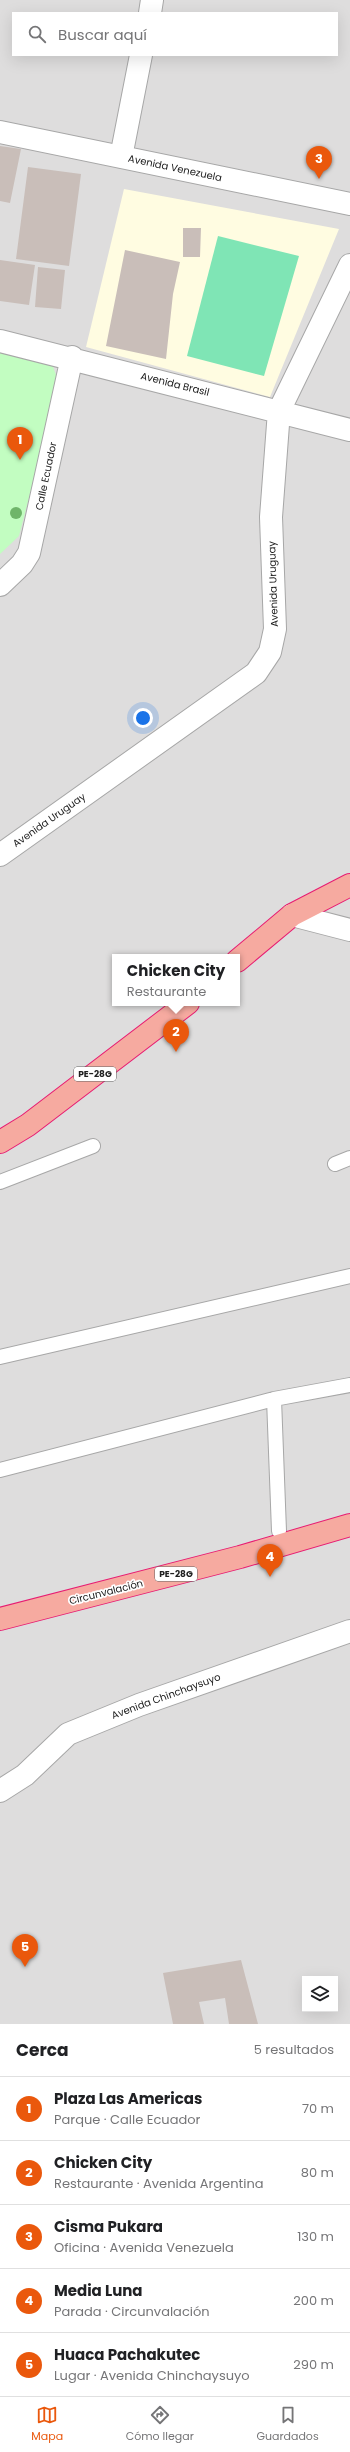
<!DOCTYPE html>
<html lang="es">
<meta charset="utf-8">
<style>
body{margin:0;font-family:Poppins,sans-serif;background:#f6f6f6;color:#202124}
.controls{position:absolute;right:12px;bottom:12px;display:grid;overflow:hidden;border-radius:0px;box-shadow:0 4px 16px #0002}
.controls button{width:36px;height:36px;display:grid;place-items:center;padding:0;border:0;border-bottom:1px solid #e0e0e0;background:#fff;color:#202124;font:20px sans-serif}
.you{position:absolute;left:143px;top:718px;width:14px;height:14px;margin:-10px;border:3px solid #fff;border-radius:50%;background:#1a73e8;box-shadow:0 0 0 6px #1a73e833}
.badge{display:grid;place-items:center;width:26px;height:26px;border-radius:50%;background:#ea580c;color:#fff;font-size:13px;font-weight:700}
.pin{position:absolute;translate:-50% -33px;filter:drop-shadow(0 1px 2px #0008)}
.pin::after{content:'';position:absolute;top:21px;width:14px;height:12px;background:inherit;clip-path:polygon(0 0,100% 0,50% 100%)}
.popup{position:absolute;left:112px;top:954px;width:128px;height:52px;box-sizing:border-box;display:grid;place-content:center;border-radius:0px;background:#fff;filter:drop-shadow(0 1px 3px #0005);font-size:13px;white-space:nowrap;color:#757577}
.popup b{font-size:15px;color:#202124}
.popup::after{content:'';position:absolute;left:50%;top:100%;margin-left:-8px;border:8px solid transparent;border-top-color:#fff}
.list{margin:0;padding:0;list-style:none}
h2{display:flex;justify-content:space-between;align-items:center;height:52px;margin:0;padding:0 16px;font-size:17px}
h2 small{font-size:13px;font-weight:400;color:#757577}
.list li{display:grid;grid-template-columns:26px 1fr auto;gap:12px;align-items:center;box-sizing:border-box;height:64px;padding:0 16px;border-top:1px solid #e0e0e0}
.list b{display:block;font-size:15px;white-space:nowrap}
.list p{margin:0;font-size:13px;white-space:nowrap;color:#757577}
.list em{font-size:13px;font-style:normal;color:#757577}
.icon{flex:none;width:22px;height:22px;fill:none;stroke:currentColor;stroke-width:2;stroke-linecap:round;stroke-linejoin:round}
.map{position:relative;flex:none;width:350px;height:2024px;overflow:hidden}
.search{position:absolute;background:#fff;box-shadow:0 4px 16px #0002;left:12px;right:12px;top:12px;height:44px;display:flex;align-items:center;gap:10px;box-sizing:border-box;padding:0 14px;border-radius:0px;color:#757577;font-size:15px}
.sheet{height:372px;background:#fff}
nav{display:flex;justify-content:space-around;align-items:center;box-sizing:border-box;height:56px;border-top:1px solid #e0e0e0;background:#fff;font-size:11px;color:#757577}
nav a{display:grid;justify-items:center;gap:2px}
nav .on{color:#ea580c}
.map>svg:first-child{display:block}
</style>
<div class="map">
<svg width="350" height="2024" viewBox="0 0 350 2024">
<rect width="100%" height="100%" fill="#f1ede6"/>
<!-- residential -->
<path fill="#dedddd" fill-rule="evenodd" d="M0 0H350V2024H0ZM13 13H337V55H13ZM115 957H237V1003H115ZM305 1979H335V2009H305Z"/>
<!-- education -->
<path fill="#fffce1" d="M124 189 339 229 270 397 86 347Z"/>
<!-- park -->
<path fill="#c2fdc1" d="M0 344 49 356 59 383 19 536 0 554Z"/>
<!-- pitch -->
<path fill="#7fe5b5" d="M218 236 299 256 264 376 187 356Z"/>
<!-- building -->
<path fill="#c9beb9" d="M0 146 21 149 10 203 0 201Z
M28 167 81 174 69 266 16 259Z
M183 228H201L200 257H183Z
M125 250 180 262 173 294 166 359 106 346Z
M0 260 35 265 29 305 0 301Z
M38 267 65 270 61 309 35 307Z
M241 1960 258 2024H229L225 1998 199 2002 204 2024H173L163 1973Z"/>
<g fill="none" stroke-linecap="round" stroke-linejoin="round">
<!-- service casing -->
<g stroke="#a7a7a7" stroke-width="16">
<path id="service" d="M335 1164 350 1158
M0 1182 93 1146
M0 1357 350 1276
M274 1399 279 1531
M0 1470 274 1399 350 1385"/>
</g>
<!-- minor casing -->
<g stroke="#a7a7a7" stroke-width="24">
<path id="minor" d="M150 13 152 0
M0 132 350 204
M121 157 141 55
M0 341 350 430
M0 585 22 564 29 553 72 357
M0 855 256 673 270 652 275 629 271 517 279 411 350 265
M292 915 350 930
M0 1791 25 1775 68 1734 139 1705 350 1631"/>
</g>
<!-- trunk casing -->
<g stroke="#e71c72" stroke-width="24">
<path id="trunk" d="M237 961 292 915 350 885
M0 1142 28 1125 188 1003
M0 1619 240 1557 350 1525"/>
</g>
<!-- service -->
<use href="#service" stroke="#fff" stroke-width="14"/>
<!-- minor -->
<use href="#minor" stroke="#fff" stroke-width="22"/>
<!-- trunk -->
<use href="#trunk" stroke="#f6aaa0" stroke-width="22"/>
</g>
<!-- trees -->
<circle fill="#6fb56a" cx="16" cy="513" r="6"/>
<g text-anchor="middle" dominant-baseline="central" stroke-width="3.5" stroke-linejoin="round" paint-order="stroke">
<!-- shield labels -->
<g fill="#fff" stroke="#636363" stroke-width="1">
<rect x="74" y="1067" width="42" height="14" rx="3"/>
<rect x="155" y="1567" width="42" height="14" rx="3"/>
</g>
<g font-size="9" font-weight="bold" fill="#202020">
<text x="95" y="1074">PE-28G</text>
<text x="176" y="1574">PE-28G</text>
</g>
<!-- street labels -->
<g font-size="10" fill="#202020" stroke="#fff">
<text transform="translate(175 168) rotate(12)">Avenida Venezuela</text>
<text transform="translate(175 384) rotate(14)">Avenida Brasil</text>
<text transform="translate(46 476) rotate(-78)">Calle Ecuador</text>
<text transform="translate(273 584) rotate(-92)">Avenida Uruguay</text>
<text transform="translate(49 820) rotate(-35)">Avenida Uruguay</text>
<text transform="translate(106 1592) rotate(-14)">Circunvalación</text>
<text transform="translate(166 1696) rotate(-20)">Avenida Chinchaysuyo</text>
</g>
</g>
</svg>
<div class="controls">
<button><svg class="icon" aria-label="layers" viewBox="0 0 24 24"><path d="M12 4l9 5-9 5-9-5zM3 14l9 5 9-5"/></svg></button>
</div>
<div class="you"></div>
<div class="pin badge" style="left:20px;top:460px">1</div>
<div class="pin badge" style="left:176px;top:1052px">2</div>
<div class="popup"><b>Chicken City</b>Restaurante</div>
<div class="pin badge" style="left:319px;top:179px">3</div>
<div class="pin badge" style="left:270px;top:1577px">4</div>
<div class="pin badge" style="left:25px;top:1967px">5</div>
<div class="search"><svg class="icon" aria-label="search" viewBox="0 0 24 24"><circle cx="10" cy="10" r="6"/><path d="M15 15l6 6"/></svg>Buscar aquí</div>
</div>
<section class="sheet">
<h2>Cerca<small>5 resultados</small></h2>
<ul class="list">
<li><span class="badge">1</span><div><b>Plaza Las Americas</b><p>Parque · Calle Ecuador</p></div><em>70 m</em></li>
<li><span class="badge">2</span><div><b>Chicken City</b><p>Restaurante · Avenida Argentina</p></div><em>80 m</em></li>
<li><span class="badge">3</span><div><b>Cisma Pukara</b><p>Oficina · Avenida Venezuela</p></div><em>130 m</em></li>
<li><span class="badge">4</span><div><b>Media Luna</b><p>Parada · Circunvalación</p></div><em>200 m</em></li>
<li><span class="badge">5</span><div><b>Huaca Pachakutec</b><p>Lugar · Avenida Chinchaysuyo</p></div><em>290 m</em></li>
</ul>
</section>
<nav>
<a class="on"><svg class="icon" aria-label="map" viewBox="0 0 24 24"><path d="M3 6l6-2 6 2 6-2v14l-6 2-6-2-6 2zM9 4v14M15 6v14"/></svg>Mapa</a>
<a><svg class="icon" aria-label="directions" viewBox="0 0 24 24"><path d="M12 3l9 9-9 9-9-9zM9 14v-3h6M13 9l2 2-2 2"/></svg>Cómo llegar</a>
<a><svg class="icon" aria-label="saved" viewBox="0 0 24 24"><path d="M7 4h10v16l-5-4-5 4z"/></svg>Guardados</a>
</nav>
